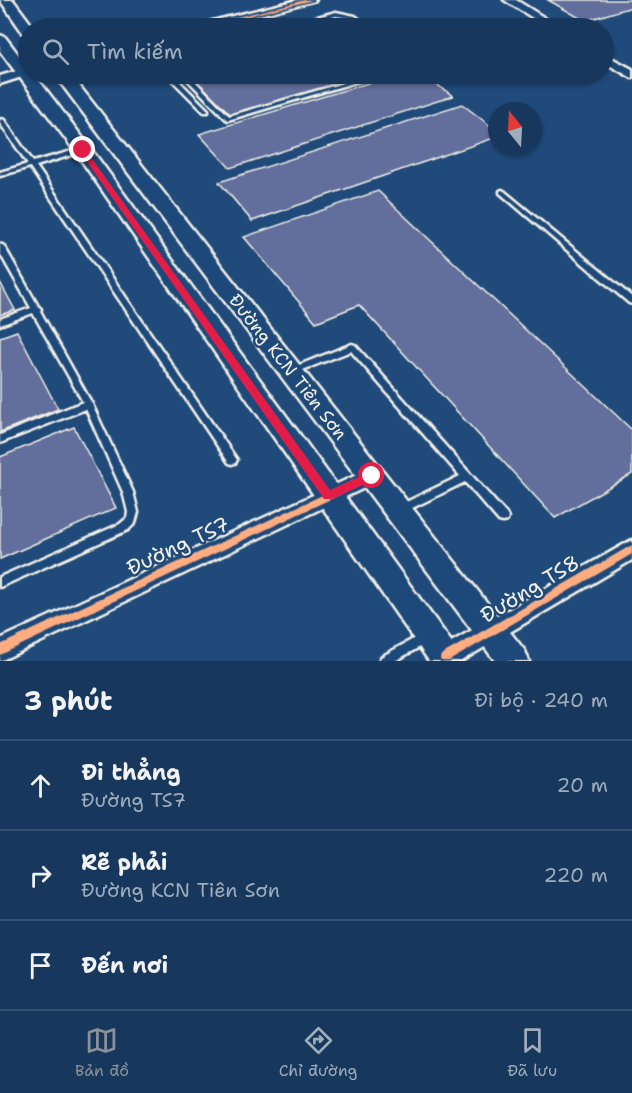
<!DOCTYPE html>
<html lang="vi">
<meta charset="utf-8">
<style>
body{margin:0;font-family:"Shantell Sans",sans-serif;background:#244365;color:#f1f3f6}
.compass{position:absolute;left:488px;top:102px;width:54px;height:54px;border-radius:50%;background:#17385c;box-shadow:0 2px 4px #0004;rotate:342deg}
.stop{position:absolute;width:18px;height:18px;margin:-14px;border:4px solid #e11d48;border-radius:50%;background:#fff}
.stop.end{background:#e11d48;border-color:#fff;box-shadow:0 2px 6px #0008}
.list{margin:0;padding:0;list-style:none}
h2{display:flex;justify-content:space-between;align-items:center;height:78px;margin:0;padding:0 24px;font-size:26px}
h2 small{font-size:20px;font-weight:400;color:#9eacbb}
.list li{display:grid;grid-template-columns:39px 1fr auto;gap:18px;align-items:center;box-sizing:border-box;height:90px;padding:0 24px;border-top:2px solid #365272}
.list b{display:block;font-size:22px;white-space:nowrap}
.list p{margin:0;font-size:20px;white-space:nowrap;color:#9eacbb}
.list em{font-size:20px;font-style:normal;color:#9eacbb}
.icon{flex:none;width:33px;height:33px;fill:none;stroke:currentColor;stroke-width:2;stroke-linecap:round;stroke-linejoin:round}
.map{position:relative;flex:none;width:632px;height:661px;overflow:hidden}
.search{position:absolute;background:#17385c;box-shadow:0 2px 4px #0004;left:18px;right:18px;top:18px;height:66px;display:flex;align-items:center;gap:15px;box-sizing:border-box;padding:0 21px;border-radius:33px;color:#9eacbb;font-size:22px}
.sheet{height:348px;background:#17385c}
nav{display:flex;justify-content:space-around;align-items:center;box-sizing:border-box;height:84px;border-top:2px solid #365272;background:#17385c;font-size:16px;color:#9eacbb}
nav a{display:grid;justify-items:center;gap:3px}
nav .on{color:#8c9099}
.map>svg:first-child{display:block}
</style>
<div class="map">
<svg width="632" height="661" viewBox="0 0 632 661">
<rect width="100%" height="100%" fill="#1f4a7a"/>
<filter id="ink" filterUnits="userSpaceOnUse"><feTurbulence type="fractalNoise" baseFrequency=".0167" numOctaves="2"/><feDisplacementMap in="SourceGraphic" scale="12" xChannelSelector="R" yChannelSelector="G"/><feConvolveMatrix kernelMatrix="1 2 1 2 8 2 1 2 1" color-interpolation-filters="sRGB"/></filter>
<g filter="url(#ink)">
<!-- building -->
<path fill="#626e9b" stroke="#f4f1e8" stroke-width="1.5" d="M548 0H632V7L585 21Z
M329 16 335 20 350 16 366 28H298L293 25Z
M489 21 500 28H463Z
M190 74H370L231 115Z
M398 74H422L453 96 230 168 199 134Z
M462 104 497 131V137L252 221 219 182Z
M378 191 632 430V474L555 518 359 305 316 322 244 237Z
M0 282 15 310 0 315Z
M17 331 58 409 0 432V337Z
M74 427 116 508 0 559V457Z"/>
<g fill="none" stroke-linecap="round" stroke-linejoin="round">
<!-- lane casing -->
<g stroke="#f4f1e8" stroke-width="5">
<path id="lane" d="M336 12 355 16 371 28H365L351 18 336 16 285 28H277Z
M234 18H238L248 28H243L234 20Z
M166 74H172L208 110V112H204Z
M182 74H188L229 116 375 74H383L228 120 226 119Z
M2 119 4 120 33 162 83 148 86 150 85 151 36 166 235 457 237 460 235 463 232 464 229 463 30 167 0 176V172L28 164 0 123V120Z
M502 190 504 191 632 297V304L629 303 500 193V191Z
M0 244 4 246 38 306 41 309 40 311 92 404 133 492 138 512 135 523 128 530 0 587V577L120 524 127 518 128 512 123 492 86 409 0 443V435L83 402 33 313 0 325V319L31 308 0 253Z
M352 344 355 345 507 515 508 518 507 521 503 522 499 521 465 482 404 512 401 513 398 512 396 509 398 506 460 476 351 351 295 373H289L288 371 289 369Z
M426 632 430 633 432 637 430 641 395 661H379L381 657Z"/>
</g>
<!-- street casing -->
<g stroke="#f4f1e8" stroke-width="5">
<path id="street" d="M298 0H316L207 28H191L192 26Z
M504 0H516L561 28H549Z
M604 54 632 69V78L604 62Z
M24 69 28 71V75L0 84V76Z
M372 468 379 471 382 476 379 481 0 661V639Z
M632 540V560L461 661H435L434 658 437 650Z"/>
</g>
<!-- secondary casing -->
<g stroke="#f4f1e8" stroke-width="5">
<path id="secondary" d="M0 0H13L34 28H28V34L23 33Z
M0 35 5 37 28 67V74H34L89 146 458 651 462 661H429L77 154 0 51Z
M54 74H70L525 651 529 661H495Z"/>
</g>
<!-- lane -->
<use href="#lane" fill="#1f4a7a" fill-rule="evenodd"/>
<!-- street -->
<use href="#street" fill="#1f4a7a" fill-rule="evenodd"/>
<!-- secondary -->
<use href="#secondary" fill="#1f4a7a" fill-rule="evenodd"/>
<!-- cycleway casing -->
<g stroke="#1f4a7a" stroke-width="3">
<path id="cycleway" d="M305 0H313L200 28H194Z
M372 472 375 474 376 476 375 478 0 655V645Z
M632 545V554L449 661H441L440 658 441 655Z"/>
</g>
<!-- cycleway -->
<use href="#cycleway" fill="#ffac80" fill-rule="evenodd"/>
</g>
</g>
<!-- route -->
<path fill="#e11d48" d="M80 149H85L330 490 372 471 376 473V479L332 499H324L80 152Z"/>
<g text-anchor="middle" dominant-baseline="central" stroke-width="5" stroke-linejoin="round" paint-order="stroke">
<!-- street labels -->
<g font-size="18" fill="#f4f1e8" stroke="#1f4a7a">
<text transform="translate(288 367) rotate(52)">Đường KCN Tiên Sơn</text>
</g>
<!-- near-street labels -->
<g font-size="21" fill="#f4f1e8" stroke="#1f4a7a">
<text transform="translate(178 546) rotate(-25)">Đường TS7</text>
<text transform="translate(530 589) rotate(-31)">Đường TS8</text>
</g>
</g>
</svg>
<svg class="compass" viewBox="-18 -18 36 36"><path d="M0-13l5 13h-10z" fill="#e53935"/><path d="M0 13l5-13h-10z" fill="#9eacbb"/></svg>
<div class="stop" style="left:372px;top:476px"></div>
<div class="stop end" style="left:83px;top:150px"></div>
<div class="search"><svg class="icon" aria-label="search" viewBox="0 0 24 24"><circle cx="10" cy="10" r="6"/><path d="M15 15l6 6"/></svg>Tìm kiếm</div>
</div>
<section class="sheet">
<h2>3 phút<small>Đi bộ · 240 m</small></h2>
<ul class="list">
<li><svg class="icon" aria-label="ahead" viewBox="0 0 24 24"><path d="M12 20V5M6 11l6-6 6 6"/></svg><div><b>Đi thẳng</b><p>Đường TS7</p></div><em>20 m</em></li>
<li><svg class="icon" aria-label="right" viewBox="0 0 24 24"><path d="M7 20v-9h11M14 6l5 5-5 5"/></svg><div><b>Rẽ phải</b><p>Đường KCN Tiên Sơn</p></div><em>220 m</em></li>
<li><svg class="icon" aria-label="arrive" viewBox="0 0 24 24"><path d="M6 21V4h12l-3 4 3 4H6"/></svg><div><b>Đến nơi</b></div></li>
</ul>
</section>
<nav>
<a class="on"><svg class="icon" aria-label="map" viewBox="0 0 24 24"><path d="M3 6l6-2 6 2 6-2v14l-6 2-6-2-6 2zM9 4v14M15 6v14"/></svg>Bản đồ</a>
<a><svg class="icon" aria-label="directions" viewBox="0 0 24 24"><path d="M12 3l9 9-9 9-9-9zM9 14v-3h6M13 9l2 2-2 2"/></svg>Chỉ đường</a>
<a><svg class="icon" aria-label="saved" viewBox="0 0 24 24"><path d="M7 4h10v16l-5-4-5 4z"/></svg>Đã lưu</a>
</nav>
